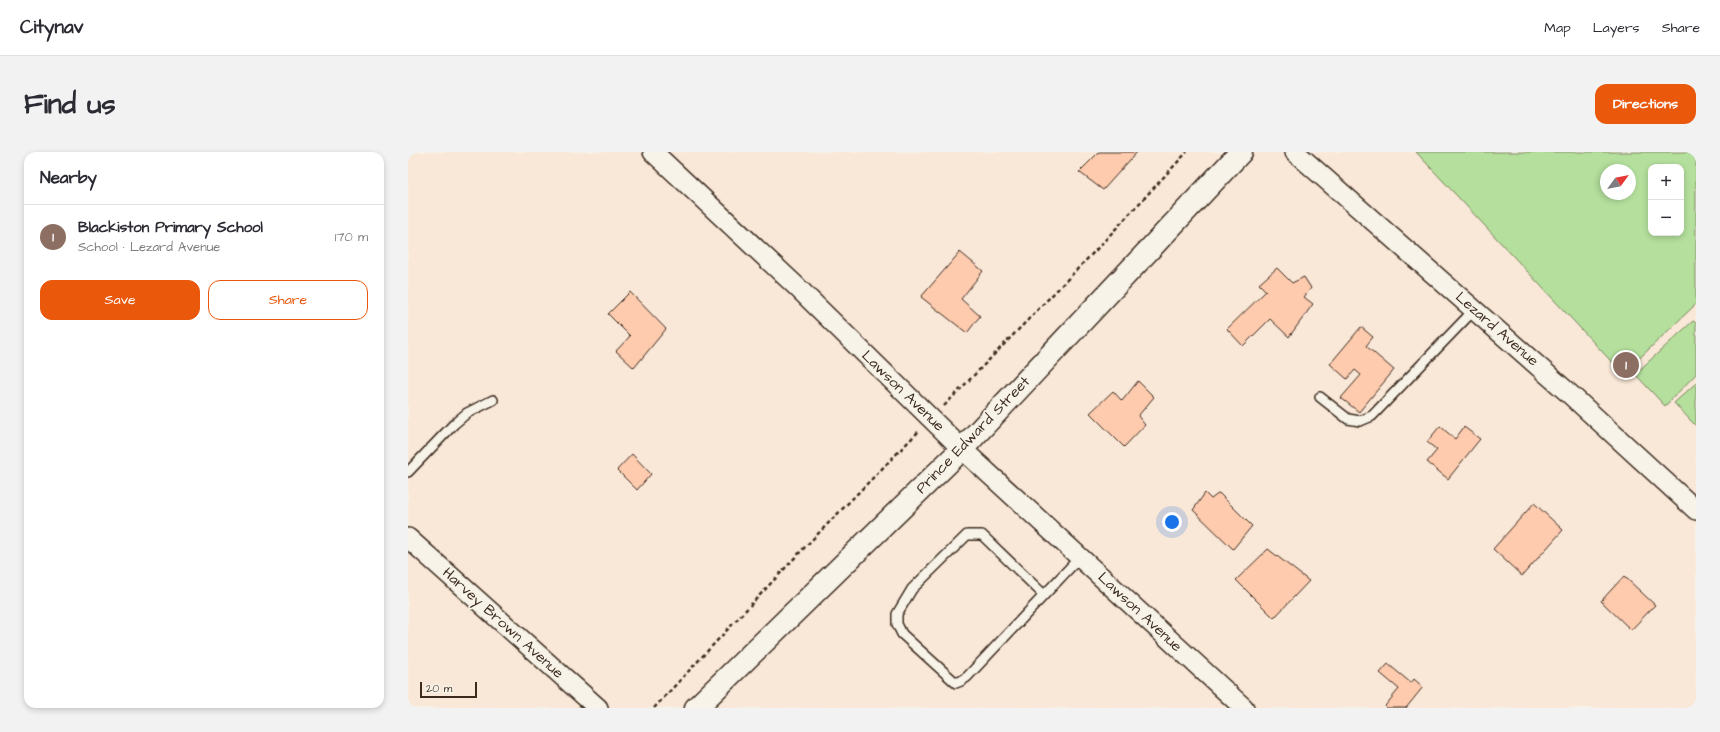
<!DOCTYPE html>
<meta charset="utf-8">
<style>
body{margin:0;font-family:"Architects Daughter",sans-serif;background:#f2f2f3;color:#2b2b33}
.controls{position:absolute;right:12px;top:12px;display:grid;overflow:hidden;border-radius:8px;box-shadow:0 2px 6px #0003}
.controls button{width:36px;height:36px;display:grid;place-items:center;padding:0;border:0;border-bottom:1px solid #e1e1e2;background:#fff;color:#2b2b33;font:20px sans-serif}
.compass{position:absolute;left:1192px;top:12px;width:36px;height:36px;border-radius:50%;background:#fff;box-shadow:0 2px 6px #0003;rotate:57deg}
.scale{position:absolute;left:12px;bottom:10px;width:57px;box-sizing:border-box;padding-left:4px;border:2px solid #3b2a1e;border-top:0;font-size:11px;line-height:14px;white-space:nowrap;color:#3b2a1e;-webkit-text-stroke:3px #f7f3e8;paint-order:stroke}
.you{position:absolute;left:764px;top:370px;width:14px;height:14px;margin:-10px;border:3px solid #fff;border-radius:50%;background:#1a73e8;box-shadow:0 0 0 6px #1a73e833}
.badge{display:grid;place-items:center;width:26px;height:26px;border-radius:50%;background:#ea580c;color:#fff;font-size:13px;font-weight:700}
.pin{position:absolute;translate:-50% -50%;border:2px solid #fff;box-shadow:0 1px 4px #0006}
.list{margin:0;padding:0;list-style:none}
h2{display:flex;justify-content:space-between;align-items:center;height:52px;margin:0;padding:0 16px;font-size:17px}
h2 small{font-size:13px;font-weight:400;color:#7c7c81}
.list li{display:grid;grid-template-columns:26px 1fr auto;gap:12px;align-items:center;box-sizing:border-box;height:64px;padding:0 16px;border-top:1px solid #e1e1e2}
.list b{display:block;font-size:15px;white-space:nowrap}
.list p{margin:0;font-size:13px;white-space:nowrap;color:#7c7c81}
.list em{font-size:13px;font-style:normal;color:#7c7c81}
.actions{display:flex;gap:8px;padding:12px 16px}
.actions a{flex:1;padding:9px 0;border:1px solid #ea580c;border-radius:12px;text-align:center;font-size:14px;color:#ea580c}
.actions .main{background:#ea580c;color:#fff}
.map{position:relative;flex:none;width:1288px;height:556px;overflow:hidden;border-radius:12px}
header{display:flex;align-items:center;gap:24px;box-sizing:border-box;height:56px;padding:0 20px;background:#fff;border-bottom:1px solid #e1e1e2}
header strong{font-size:19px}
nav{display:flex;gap:22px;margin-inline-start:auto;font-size:14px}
.intro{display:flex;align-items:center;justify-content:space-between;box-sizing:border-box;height:96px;padding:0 24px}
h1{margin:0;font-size:28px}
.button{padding:10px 18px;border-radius:12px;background:#ea580c;color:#fff;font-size:14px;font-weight:700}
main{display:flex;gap:24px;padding:0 24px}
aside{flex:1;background:#fff;border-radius:12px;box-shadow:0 2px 6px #0003}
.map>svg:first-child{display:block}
</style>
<header>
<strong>Citynav</strong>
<nav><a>Map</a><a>Layers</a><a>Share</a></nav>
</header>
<div class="intro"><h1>Find us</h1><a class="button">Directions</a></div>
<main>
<aside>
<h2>Nearby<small></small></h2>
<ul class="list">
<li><span class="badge" style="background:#8d6e63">1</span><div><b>Blackiston Primary School</b><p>School · Lezard Avenue</p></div><em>170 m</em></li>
</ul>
<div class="actions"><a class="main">Save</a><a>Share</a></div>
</aside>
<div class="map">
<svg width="1288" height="556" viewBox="0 0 1288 556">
<rect width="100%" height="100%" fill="#f7f3e8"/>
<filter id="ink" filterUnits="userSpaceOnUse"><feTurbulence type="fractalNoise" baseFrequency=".025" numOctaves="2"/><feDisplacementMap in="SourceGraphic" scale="8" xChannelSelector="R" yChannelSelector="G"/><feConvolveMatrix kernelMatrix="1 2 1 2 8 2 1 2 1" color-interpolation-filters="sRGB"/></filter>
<g filter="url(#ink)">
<!-- built -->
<path fill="#f9e7d7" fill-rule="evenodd" d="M0 0H1288V556H0ZM1243 15H1273V81H1243ZM1198 18H1222V42H1198Z"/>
<!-- green -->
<path fill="#b4df9c" stroke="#78845d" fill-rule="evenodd" d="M1008 0H1288V152L1215 222ZM1243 15H1273V81H1243ZM1198 18H1222V42H1198Z
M1285 169 1288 171V222L1257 254 1227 222Z
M1288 231V274L1266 251Z"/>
<!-- building -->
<path fill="#fecbae" stroke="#3b2a1e" d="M691 0H729L695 38 671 20Z
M552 100 575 119 553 147 572 164 559 181 513 145Z
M869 116 884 131 896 125 903 136 896 145 905 152 881 185 862 167 835 194 819 177 858 139 851 132Z
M222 140 258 177 226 216 208 199 222 184 200 162Z
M953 175 965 185 958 194 986 218 951 260 933 246 953 223 947 218 939 227 922 212Z
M730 229 746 245 730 264 737 273 716 295 682 261 705 239 714 249Z
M1032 274 1047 287 1056 275 1072 287 1040 327 1019 310 1029 298 1019 290Z
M224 302 243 322 229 338 209 318Z
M797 341 803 347 811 341 844 374 825 397 785 358Z
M1126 351 1155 378 1114 424 1085 397Z
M860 397 901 429 866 466 828 428Z
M1216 424 1247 453 1223 478 1193 449Z
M980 512 1003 531 1006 527 1015 535 998 556H979L977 554 991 537 972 521Z"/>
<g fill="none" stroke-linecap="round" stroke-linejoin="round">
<!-- service casing -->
<g stroke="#3b2a1e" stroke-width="12">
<path id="service" d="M912 245 940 267 952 269 964 264 1066 158
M0 320 46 272 59 261 85 248
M636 443 574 383H559L504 437 489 462V472L494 482 548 531 553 529 559 525 672 405"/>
</g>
<!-- minor casing -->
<g stroke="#3b2a1e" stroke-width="22">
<path id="minor" d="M245 0 388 134 554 297 836 556
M887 0 1164 244 1288 358
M0 386 190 556"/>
</g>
<!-- secondary casing -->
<g stroke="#3b2a1e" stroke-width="25">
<path id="secondary" d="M288 556 554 297 833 0"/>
</g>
<!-- path -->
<path stroke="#3b2a1e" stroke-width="2.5" stroke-dasharray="4 3" stroke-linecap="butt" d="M536 254 687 99 779 0
M246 556 395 397 510 280"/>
<!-- service -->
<use href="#service" stroke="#f7f3e8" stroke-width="9"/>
<!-- minor -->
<use href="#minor" stroke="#f7f3e8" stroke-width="19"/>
<!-- secondary -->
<use href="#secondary" stroke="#f7f3e8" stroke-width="22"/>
</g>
</g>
<g text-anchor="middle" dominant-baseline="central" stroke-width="3.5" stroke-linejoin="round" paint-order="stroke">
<!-- street labels -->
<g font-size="15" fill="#3b2a1e" stroke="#f7f3e8">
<text transform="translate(1089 177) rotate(41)">Lezard Avenue</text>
<text transform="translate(495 239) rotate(44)">Lawson Avenue</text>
<text transform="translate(565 283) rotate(-46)">Prince Edward Street</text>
<text transform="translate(732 460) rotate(43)">Lawson Avenue</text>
<text transform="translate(95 471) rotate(42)">Harvey Brown Avenue</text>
</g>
</g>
</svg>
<div class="controls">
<button>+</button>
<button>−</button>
</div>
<svg class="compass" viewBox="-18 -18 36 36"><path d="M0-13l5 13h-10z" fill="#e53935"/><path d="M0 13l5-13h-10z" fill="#7c7c81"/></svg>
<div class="scale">20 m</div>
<div class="you"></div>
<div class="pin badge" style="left:1218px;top:213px;background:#8d6e63">1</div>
</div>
</main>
